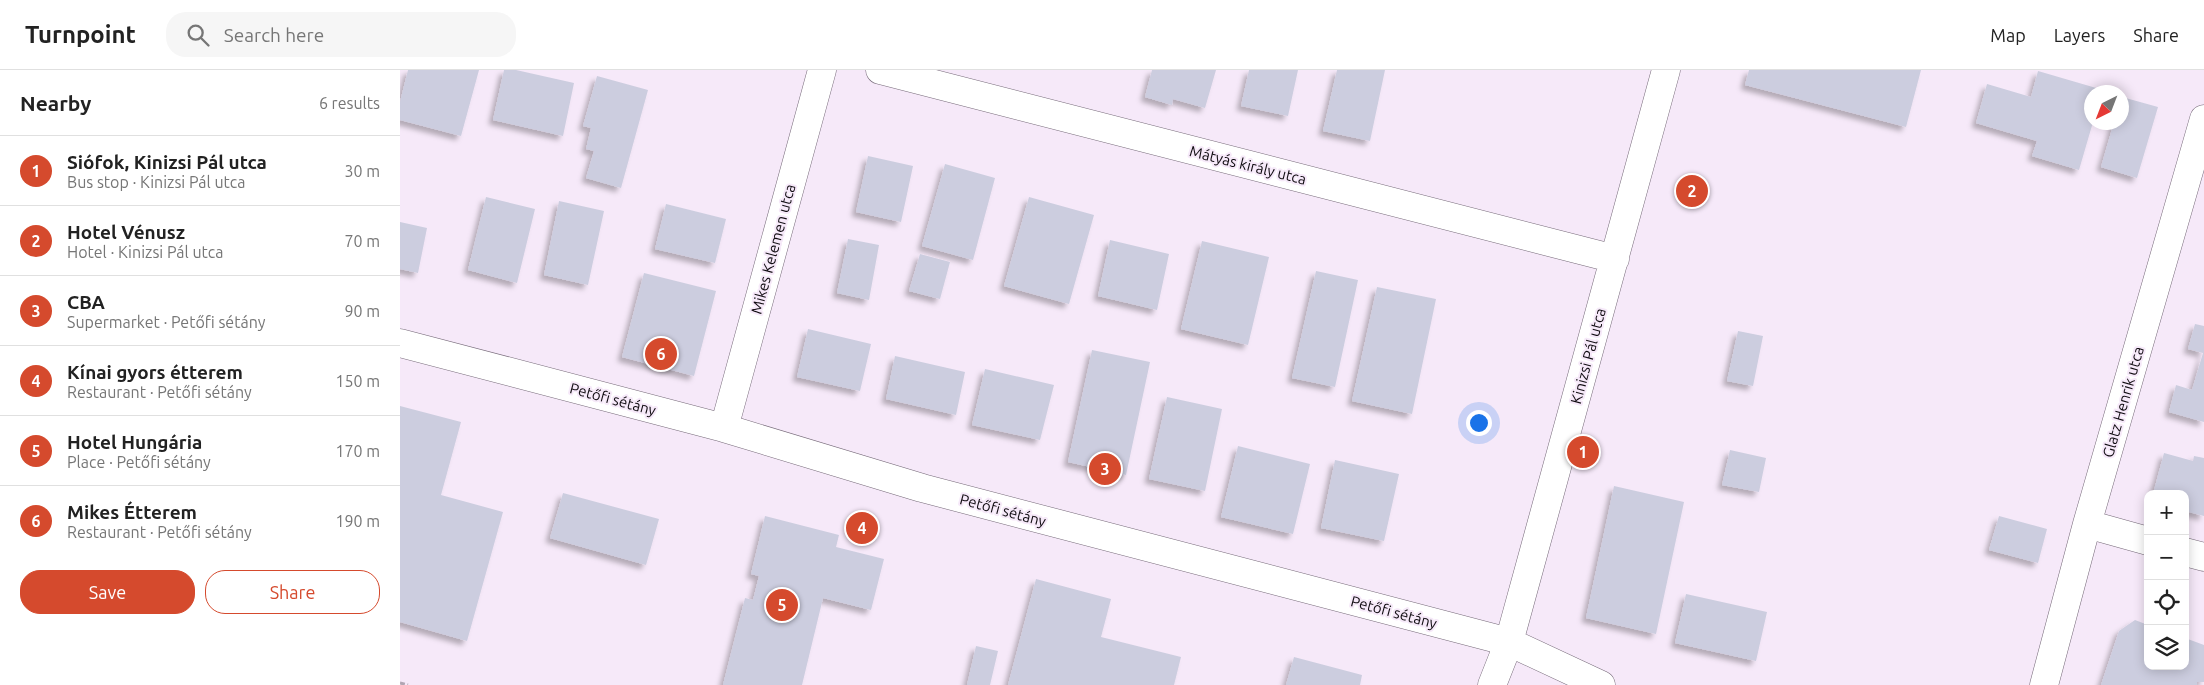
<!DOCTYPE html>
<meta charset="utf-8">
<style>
body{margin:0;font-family:Ubuntu,sans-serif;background:#f6f6f6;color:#222}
.controls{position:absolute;right:15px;bottom:15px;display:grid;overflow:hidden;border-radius:10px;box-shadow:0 2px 12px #0003}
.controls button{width:45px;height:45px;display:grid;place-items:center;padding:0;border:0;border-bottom:1px solid #e0e0e0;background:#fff;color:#222;font:25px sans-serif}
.compass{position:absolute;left:1684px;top:15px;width:45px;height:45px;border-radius:50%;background:#fff;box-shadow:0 2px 12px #0003;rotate:222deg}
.you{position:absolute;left:1078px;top:352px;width:18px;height:18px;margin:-12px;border:4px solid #fff;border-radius:50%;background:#1a73e8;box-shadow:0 0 0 8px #1a73e833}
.badge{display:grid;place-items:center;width:32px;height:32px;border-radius:50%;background:#d54a2d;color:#fff;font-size:16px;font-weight:700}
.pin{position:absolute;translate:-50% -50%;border:2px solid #fff;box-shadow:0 1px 5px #0006}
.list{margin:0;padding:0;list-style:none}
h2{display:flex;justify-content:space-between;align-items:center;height:65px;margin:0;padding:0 20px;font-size:21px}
h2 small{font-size:16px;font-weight:400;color:#767676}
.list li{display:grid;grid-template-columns:32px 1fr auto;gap:15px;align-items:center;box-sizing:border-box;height:70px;padding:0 20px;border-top:1px solid #e0e0e0}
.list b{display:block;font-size:19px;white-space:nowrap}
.list p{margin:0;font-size:16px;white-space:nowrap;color:#767676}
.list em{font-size:16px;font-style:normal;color:#767676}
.actions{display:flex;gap:10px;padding:15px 20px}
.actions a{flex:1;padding:11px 0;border:1px solid #d54a2d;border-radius:20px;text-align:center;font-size:18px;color:#d54a2d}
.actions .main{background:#d54a2d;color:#fff}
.icon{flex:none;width:28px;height:28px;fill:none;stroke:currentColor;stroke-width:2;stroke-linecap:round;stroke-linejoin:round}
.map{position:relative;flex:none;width:1804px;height:615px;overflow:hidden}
header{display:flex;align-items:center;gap:30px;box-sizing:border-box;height:70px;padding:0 25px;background:#fff;border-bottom:1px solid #e0e0e0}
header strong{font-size:24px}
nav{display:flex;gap:28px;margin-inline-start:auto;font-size:18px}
.search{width:350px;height:45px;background:#f6f6f6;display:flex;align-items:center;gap:12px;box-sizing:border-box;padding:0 18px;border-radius:20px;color:#767676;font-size:19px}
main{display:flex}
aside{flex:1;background:#fff}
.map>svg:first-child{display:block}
</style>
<header>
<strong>Turnpoint</strong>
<div class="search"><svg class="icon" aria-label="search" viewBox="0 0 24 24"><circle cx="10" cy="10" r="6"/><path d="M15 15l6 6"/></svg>Search here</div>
<nav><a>Map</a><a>Layers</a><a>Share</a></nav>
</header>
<main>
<aside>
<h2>Nearby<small>6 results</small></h2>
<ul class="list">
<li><span class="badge">1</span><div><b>Siófok, Kinizsi Pál utca</b><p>Bus stop · Kinizsi Pál utca</p></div><em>30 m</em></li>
<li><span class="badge">2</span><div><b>Hotel Vénusz</b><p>Hotel · Kinizsi Pál utca</p></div><em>70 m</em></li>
<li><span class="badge">3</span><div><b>CBA</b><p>Supermarket · Petőfi sétány</p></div><em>90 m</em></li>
<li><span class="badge">4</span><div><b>Kínai gyors étterem</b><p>Restaurant · Petőfi sétány</p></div><em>150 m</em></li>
<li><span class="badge">5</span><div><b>Hotel Hungária</b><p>Place · Petőfi sétány</p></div><em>170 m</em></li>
<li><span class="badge">6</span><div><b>Mikes Étterem</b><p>Restaurant · Petőfi sétány</p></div><em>190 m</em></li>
</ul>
<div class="actions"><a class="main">Save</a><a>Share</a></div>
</aside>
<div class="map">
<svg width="1804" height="615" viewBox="0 0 1804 615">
<defs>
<filter id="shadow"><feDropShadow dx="-4.5" dy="4.5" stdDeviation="2.5" flood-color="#0004"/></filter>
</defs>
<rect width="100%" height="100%" fill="#f6e9f9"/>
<!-- building -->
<path fill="#cccddf" filter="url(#shadow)" d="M8 0H79L61 66 0 50V32Z
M104 0H116L174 13 163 66 93 50Z
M752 0H816L805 38 773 29 772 35 745 27Z
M849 0H898L888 46 841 36Z
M937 0H985L970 71 923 61Z
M1349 0H1521L1506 57 1345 15Z
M1638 1 1703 20 1702 22H1692L1693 52 1679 100 1632 86 1637 71 1576 53 1587 14 1631 27Z
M197 6 248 20 221 118 186 108 194 81 186 79 191 58 183 56Z
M1722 27 1758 37 1737 108 1701 97 1714 52H1722Z
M468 86 513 96 501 152 456 142Z
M545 94 595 108 573 190 522 176Z
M86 127 135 139 117 213 68 200Z
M629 127 694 145 669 234 604 216Z
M159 131 204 141 188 215 144 205Z
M266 134 326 149 315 193 255 179Z
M0 152 27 158 18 203 0 199Z
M448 169 479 175 469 230 437 223Z
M710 170 769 184 757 240 698 226Z
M802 171 869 187 848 275 781 259Z
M520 184 550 192 540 229 509 221Z
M916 201 958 210 935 317 892 308Z
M244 203 316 221 294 306 222 287Z
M977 217 1036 229 1012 344 952 331Z
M1795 254 1804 256V352L1769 342 1776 315 1792 320 1803 283 1788 279Z
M408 259 471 274 460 321 397 307Z
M1338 261 1363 266 1353 316 1327 311Z
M692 280 750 292 726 405 668 392Z
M495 286 565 302 556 345 486 329Z
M585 299 654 315 640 370 572 355Z
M767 327 822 339 805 421 749 409Z
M0 336 61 352 41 425 103 442 67 571 0 552Z
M838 376 910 394 893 464 821 447Z
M1330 380 1366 388 1359 422 1322 415Z
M1764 383 1793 391 1794 386 1804 388V446L1785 441V424H1753Z
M935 390 999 404 984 471 921 458Z
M1214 416 1284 432 1256 564 1186 548Z
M163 423 259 449 246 495 150 468Z
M365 446 439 465 436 477 484 489 471 540 423 528 402 615H323L345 528 353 530 359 506 351 504Z
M1599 446 1647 459 1638 493 1589 480Z
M636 509 711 529 701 567 781 587 774 615H608Z
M1286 524 1367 542 1356 591 1275 573Z
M1735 550 1748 555V596H1785V568L1804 575V612H1797V615H1701L1719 561Z
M576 576 598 581 590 615H567Z
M894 587 962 605 960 615H886Z"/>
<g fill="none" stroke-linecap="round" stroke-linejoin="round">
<!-- minor casing -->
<g stroke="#766a79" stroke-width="29">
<path id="minor" d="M480 0 1215 189
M0 273 324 358 522 418 1109 572 1201 615
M324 358 422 0
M1687 454 1748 471
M1785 482 1804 487
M1092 615 1109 572 1266 0
M1644 615 1687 454 1804 49"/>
</g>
<!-- path -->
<path stroke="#b1a6b3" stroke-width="3" stroke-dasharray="5 2.5" stroke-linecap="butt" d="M0 613 8 615"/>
<!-- minor -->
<use href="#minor" stroke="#fff" stroke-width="28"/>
</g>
<g text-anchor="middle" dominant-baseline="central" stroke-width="4" stroke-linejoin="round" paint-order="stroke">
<!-- street labels -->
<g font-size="15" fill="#0f0b10" stroke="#f6e9f9">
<text transform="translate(848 95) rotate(14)">Mátyás király utca</text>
<text transform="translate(373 179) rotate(-75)">Mikes Kelemen utca</text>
<text transform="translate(1188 286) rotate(-75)">Kinizsi Pál utca</text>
<text transform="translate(213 329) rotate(15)">Petőfi sétány</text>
<text transform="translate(1723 332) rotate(-74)">Glatz Henrik utca</text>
<text transform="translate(603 440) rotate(15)">Petőfi sétány</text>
<text transform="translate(994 542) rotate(15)">Petőfi sétány</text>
</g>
</g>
</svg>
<div class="controls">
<button>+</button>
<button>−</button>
<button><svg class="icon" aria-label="locate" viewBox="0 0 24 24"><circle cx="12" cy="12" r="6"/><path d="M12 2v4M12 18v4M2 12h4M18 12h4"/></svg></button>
<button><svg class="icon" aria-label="layers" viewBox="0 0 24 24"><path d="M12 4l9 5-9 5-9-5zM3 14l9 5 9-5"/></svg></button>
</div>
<svg class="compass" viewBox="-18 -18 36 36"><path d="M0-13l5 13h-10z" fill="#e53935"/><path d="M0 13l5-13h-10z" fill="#767676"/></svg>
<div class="you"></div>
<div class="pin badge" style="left:1183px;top:382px">1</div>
<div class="pin badge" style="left:1292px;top:121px">2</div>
<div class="pin badge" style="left:705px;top:399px">3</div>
<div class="pin badge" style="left:462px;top:458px">4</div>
<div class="pin badge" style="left:382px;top:535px">5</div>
<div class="pin badge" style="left:261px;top:284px">6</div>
</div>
</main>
